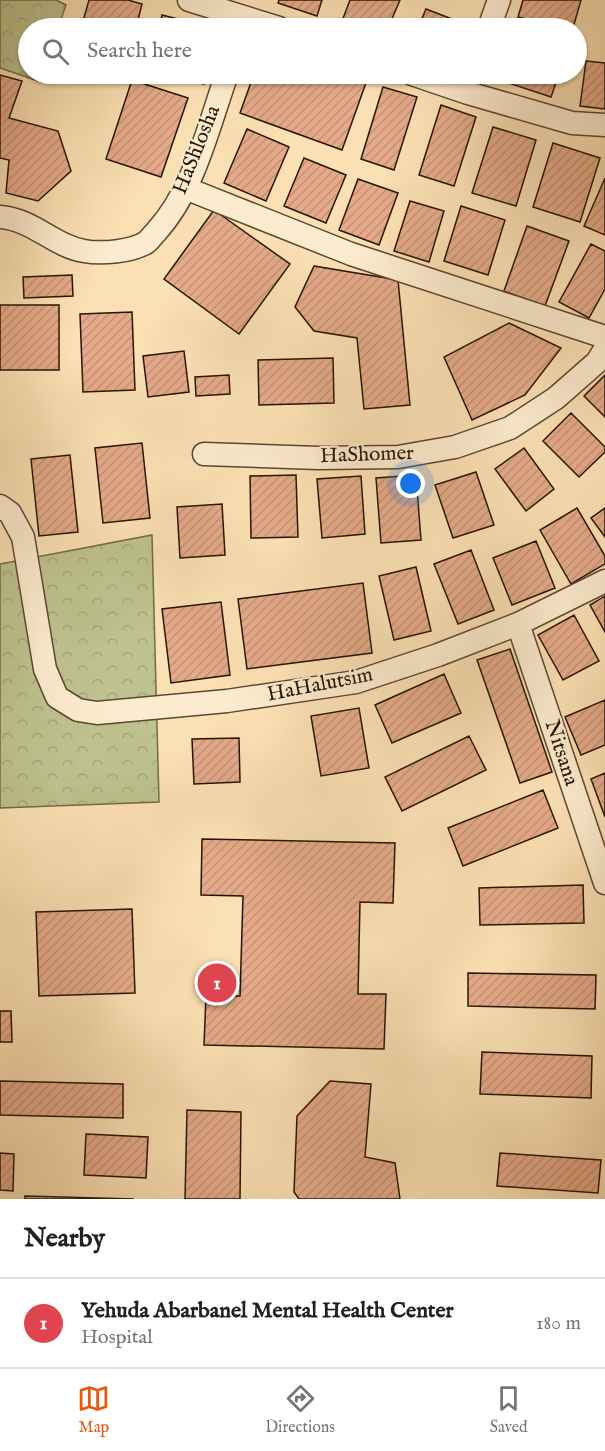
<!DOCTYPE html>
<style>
body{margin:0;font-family:"IM FELL English",serif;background:#f6f6f6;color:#202124}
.you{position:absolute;left:411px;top:484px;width:21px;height:21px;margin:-15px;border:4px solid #fff;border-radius:50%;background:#1a73e8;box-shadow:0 0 0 9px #1a73e833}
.badge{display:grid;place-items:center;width:39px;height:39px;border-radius:50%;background:#ea580c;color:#fff;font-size:20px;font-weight:700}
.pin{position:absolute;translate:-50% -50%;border:3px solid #fff;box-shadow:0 2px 6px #0006}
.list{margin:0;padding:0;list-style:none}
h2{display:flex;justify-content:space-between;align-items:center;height:78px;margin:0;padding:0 24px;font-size:26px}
h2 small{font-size:20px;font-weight:400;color:#757577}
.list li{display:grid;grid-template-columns:39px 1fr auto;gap:18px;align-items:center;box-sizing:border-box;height:90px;padding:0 24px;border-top:2px solid #e0e0e0}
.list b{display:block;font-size:22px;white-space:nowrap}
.list p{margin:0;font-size:20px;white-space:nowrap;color:#757577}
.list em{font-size:20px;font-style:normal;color:#757577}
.icon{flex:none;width:33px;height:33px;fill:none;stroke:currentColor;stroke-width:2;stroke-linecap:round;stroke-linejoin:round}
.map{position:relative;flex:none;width:605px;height:1199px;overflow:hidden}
.search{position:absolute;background:#fff;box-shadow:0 2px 4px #0004;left:18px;right:18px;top:18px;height:66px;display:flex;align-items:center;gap:15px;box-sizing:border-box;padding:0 21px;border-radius:33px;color:#757577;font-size:22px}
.sheet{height:168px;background:#fff}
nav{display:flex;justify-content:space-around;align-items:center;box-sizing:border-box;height:84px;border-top:2px solid #e0e0e0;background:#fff;font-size:16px;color:#757577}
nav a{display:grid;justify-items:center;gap:3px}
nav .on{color:#ea580c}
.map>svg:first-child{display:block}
</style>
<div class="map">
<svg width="605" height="1199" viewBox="0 0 605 1199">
<defs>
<pattern id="park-crowns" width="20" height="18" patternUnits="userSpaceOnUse" patternTransform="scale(1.5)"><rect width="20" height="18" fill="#bdc28e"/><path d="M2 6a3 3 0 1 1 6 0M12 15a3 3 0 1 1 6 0" fill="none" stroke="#a2a679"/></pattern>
<pattern id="building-hatch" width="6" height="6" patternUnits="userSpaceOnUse" patternTransform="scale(1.5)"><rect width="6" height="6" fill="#e5aa89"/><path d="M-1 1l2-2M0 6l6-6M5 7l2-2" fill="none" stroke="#c49175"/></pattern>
</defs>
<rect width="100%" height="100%" fill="#fbe0b3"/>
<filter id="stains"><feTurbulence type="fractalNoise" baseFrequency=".00333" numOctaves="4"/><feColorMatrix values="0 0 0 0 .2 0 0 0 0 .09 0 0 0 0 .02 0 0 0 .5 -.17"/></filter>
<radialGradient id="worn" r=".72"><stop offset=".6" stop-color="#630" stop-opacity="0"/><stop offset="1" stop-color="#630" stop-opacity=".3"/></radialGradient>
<!-- park -->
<path fill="url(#park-crowns)" stroke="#726b49" stroke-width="1.5" d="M0 0H56L66 5 58 28H28V74H43L41 82 0 68Z
M152 535 159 802 0 808V564Z"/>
<!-- building -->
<path fill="url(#building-hatch)" stroke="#271404" stroke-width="1.5" d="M89 0H128L142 4 136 28H81Z
M279 0H322L317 16 278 3Z
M350 0H400L388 28H360L342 21Z
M523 0H581L573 28H561L518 17Z
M426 9 470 26 469 28H418Z
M162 15 215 28H159Z
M586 61 605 63V109L580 106Z
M164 74H207L204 84Z
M254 74H349L367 80 342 150 240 113Z
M499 74H559L551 97 497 79Z
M0 75 22 81 9 118 58 131 71 171 38 201 6 193 9 160 0 158Z
M132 80 188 98 161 177 106 159Z
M383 87 417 97 394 170 361 159Z
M441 105 476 117 454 186 419 175Z
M493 127 536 140 516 206 472 193Z
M247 129 289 147 266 201 224 183Z
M553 143 600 158 580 222 533 207Z
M304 158 346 175 326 223 284 206Z
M605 178V235L584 226Z
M358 179 398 193 379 245 339 230Z
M410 201 444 211 429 262 394 251Z
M461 206 505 220 488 275 444 261Z
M214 210 290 264 239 334 164 279Z
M527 226 569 241 545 306 504 291Z
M591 244 605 251V289L589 318 559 302Z
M314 266 398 280 410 405 364 409 357 338 314 331 295 307Z
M72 275 73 296 24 298 23 277Z
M0 305H59V370H0Z
M132 312 135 390 83 392 80 314Z
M509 323 561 348 525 395 472 420 444 357Z
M184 351 189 392 148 397 143 356Z
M333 358 334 403 259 405 258 360Z
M229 375 230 394 196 396 195 377Z
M605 375V417L584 396Z
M571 413 605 447V452L579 477 543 441Z
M142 443 150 518 103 523 95 448Z
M524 448 554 489 526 511 495 469Z
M70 455 78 532 39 536 31 459Z
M476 472 494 525 453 538 435 485Z
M296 475 298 537 251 538 250 476Z
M416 475 421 540 381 543 376 478Z
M361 476 365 534 322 538 317 479Z
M222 504 225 555 180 558 177 507Z
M577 508 605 556V564L571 584 540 530Z
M605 508V537L591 518Z
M536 541 555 588 512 605 493 558Z
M471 550 494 610 458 624 434 564Z
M416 567 431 631 394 640 379 576Z
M363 583 372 653 247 669 238 599Z
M605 596V632L590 605Z
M221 602 230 675 171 683 162 609Z
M574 615 599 661 563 680 538 635Z
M510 649 552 772 520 783 477 660Z
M444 674 461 713 392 743 375 705Z
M605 700V745L581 755 565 717Z
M359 708 369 768 321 776 311 716Z
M469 736 486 770 402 811 385 777Z
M239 738 240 782 194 784 192 739Z
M605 773V817L591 779Z
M543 790 558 828 463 866 448 828Z
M202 839 395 843 393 903 360 902 358 994H386L384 1049 204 1045 206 996H240L243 896 201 895Z
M583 885 584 923 480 925 479 888Z
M132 909 135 993 39 996 36 912Z
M468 973 596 975 595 1009 468 1006Z
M0 1011H11L12 1042H0Z
M482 1052 592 1056 591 1098 480 1094Z
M0 1081 123 1084V1118L0 1115Z
M330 1081 371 1084 365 1157 395 1163 400 1199H299L294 1192 297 1116Z
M187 1110 241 1112 240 1199H185Z
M86 1134 148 1137 146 1178 84 1175Z
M0 1153 14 1154 13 1191 0 1190Z
M500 1153 601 1160 598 1193 497 1186Z
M25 1196 134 1199H25Z"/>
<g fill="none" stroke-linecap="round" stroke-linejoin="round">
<!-- street casing -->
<g stroke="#5c4730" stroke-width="25">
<path id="street" d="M189 0 279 28
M489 28 499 0
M412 74 468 93 572 123 605 125
M185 188 351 254 605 337
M0 217C32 219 54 246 84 251 101 254 132 252 147 242 150 239 153 235 156 232 195 189 208 127 227 74
M204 454 318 458 398 457 455 447 510 428 556 398 597 362 605 349
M0 506 10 513 23 537 45 669 57 697 78 710 97 713 227 701 356 682 438 655 518 624 605 581
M518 624 605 883"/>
</g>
<!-- street -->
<use href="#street" stroke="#fcebce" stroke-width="22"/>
</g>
<g text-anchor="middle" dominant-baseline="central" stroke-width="4.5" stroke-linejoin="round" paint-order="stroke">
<!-- street labels -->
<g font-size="21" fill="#271404" stroke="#fcebce">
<text transform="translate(197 150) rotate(-68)">HaShlosha</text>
<text transform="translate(367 455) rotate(-2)">HaShomer</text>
<text transform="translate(320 685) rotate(-11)">HaHalutsim</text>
<text transform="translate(561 753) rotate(72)">Nitsana</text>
</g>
</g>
<rect width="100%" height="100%" filter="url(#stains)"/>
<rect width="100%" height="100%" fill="url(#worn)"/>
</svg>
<div class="you"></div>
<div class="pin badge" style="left:217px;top:983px;background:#e0444e">1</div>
<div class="search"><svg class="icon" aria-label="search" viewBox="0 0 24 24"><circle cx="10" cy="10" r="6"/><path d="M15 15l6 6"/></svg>Search here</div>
</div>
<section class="sheet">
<h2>Nearby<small></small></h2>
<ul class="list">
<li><span class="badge" style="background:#e0444e">1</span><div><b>Yehuda Abarbanel Mental Health Center</b><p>Hospital</p></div><em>180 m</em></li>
</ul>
</section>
<nav>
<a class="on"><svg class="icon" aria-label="map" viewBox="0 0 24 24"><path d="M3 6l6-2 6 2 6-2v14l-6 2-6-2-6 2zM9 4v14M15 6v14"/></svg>Map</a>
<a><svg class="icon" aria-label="directions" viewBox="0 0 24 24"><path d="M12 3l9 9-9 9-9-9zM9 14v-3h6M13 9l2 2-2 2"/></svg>Directions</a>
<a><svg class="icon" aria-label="saved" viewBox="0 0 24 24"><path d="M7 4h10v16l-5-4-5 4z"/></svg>Saved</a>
</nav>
